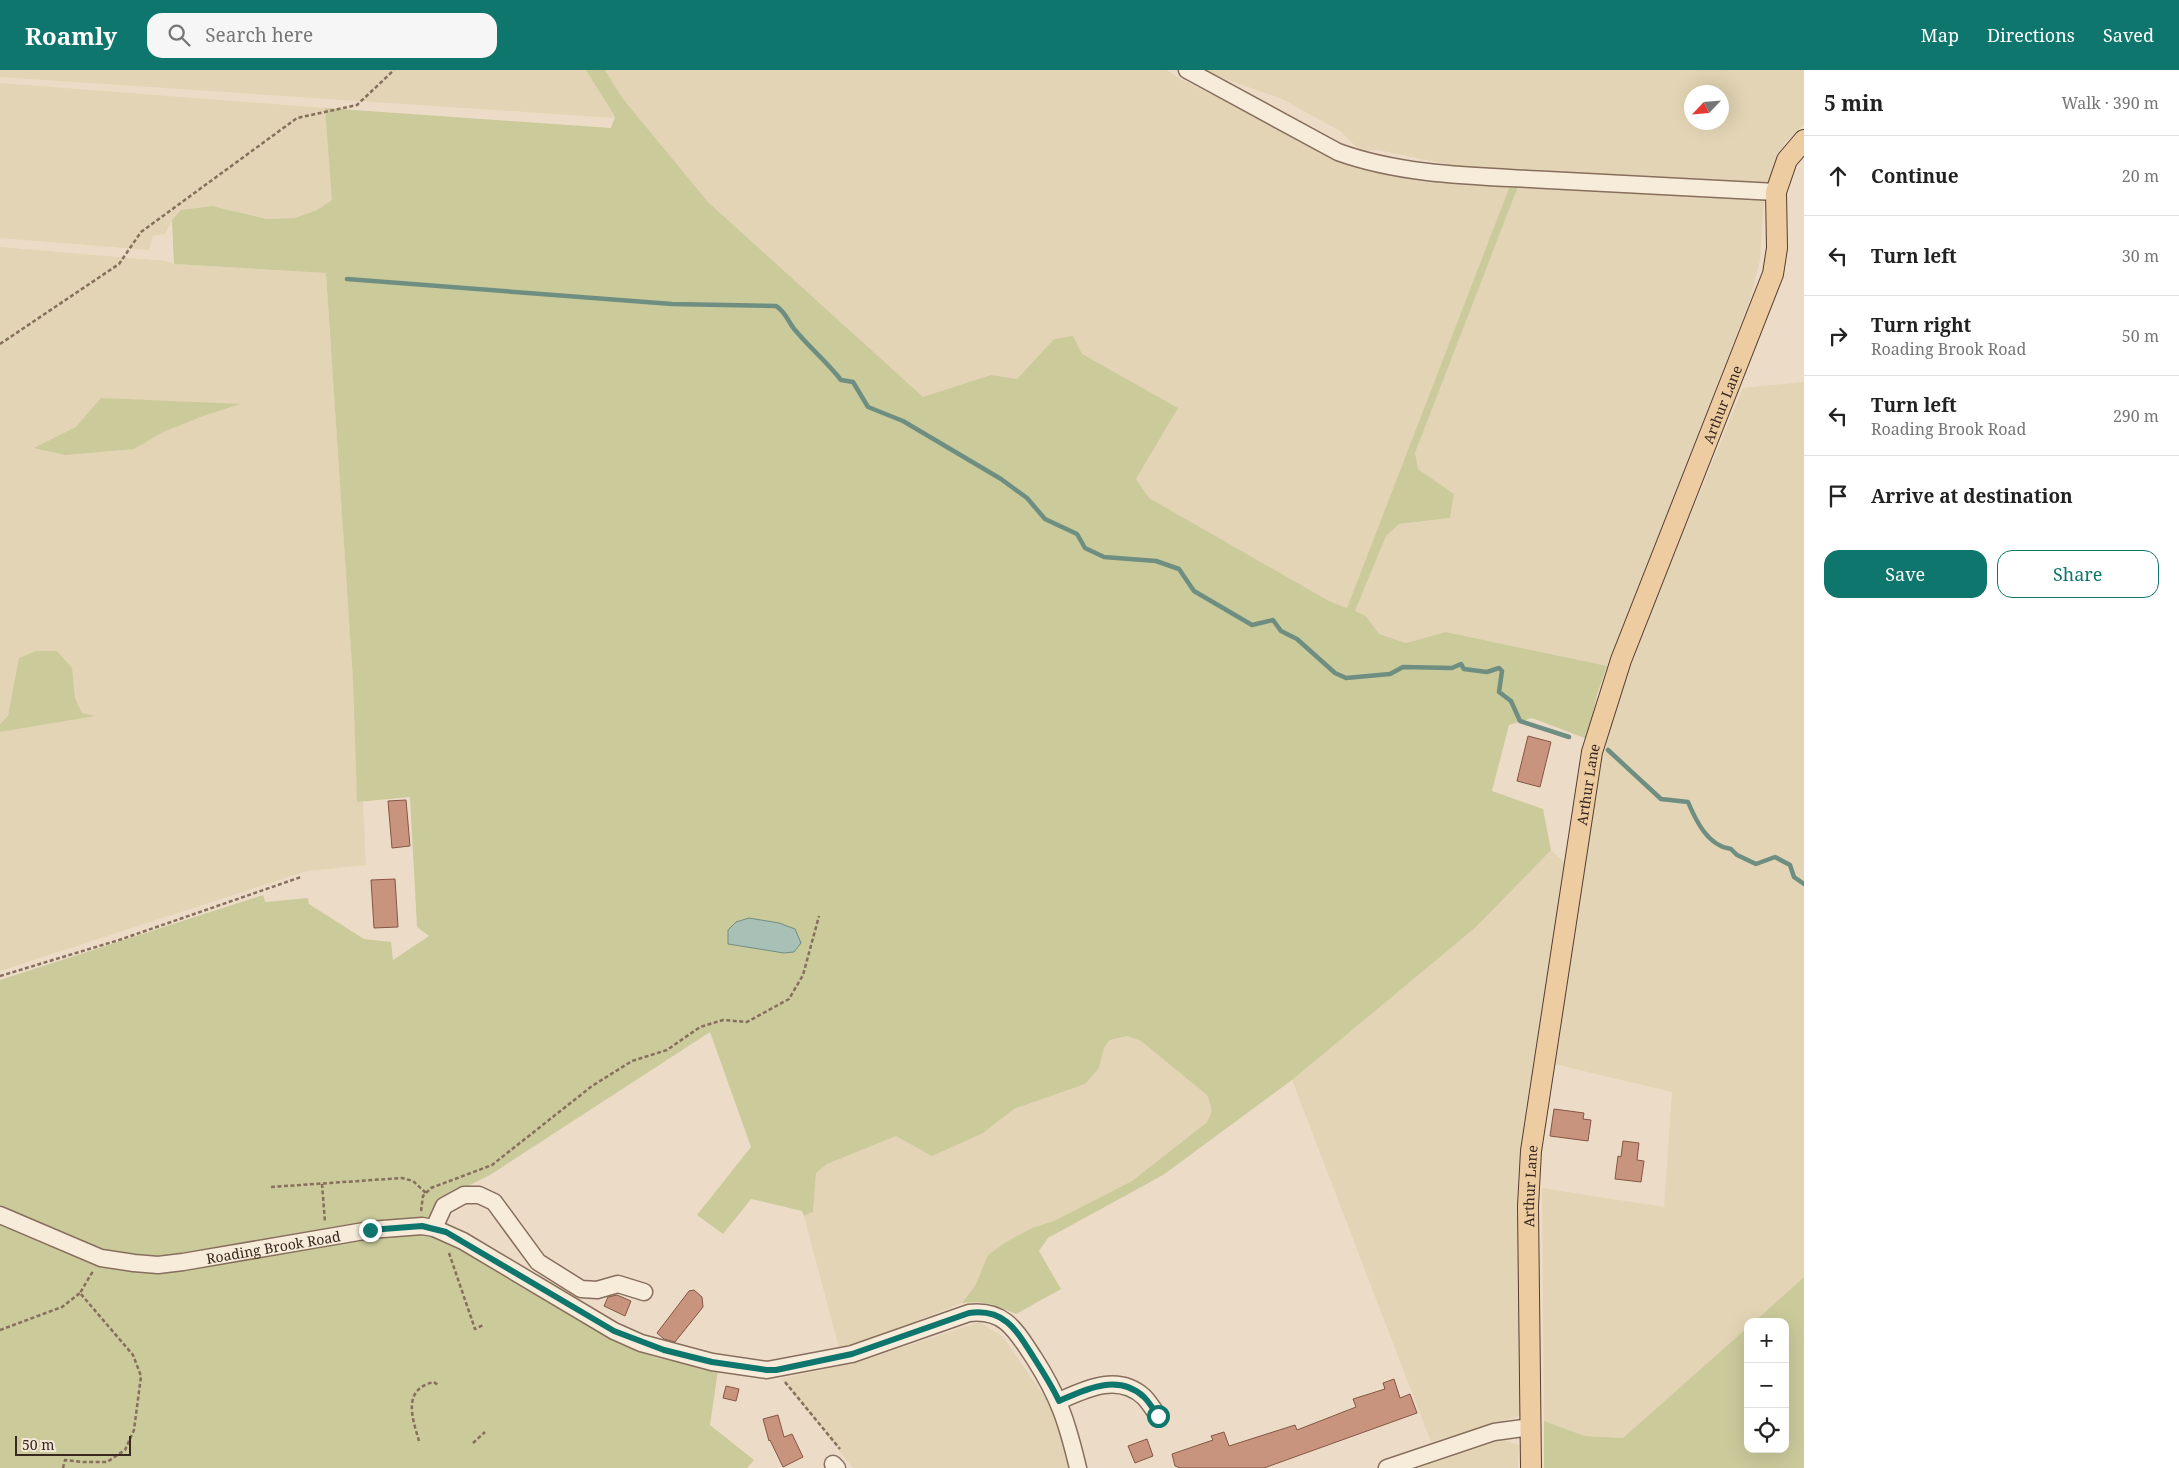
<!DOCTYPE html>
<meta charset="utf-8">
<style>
body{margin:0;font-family:"Noto Serif",serif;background:#f6f6f6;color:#222}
.controls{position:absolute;right:15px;bottom:15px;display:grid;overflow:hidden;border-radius:10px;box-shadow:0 5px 20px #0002}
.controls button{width:45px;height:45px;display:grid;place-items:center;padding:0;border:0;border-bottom:1px solid #e0e0e0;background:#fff;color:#222;font:25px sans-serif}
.compass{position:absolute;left:1684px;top:15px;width:45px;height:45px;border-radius:50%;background:#fff;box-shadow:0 5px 20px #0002;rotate:244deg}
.scale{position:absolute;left:15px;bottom:12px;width:116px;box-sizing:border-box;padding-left:5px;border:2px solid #382820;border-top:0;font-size:14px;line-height:18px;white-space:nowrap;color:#382820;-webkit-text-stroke:4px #f4e7d6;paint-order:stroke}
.stop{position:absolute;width:15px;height:15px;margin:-11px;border:4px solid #0f766e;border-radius:50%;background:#fff}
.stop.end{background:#0f766e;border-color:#fff;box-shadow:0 1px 5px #0008}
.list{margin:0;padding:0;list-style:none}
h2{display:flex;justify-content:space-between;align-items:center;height:65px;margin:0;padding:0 20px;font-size:21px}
h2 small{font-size:16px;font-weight:400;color:#767676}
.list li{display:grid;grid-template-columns:32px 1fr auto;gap:15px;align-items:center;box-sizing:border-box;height:80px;padding:0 20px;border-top:1px solid #e0e0e0}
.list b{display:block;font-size:19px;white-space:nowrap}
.list p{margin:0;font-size:16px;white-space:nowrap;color:#767676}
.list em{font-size:16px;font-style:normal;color:#767676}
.actions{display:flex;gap:10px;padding:15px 20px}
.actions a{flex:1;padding:11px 0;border:1px solid #0f766e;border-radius:15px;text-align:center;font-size:18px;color:#0f766e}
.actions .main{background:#0f766e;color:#fff}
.icon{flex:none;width:28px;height:28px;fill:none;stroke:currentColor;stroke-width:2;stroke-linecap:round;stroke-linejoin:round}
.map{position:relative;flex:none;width:1804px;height:1398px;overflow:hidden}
header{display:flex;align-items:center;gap:30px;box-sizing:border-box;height:70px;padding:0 25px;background:#0f766e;color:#fff}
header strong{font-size:24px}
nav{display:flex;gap:28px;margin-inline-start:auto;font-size:18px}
.search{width:350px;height:45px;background:#f6f6f6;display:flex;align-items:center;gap:12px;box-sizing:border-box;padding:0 18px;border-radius:15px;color:#767676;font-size:19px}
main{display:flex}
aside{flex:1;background:#fff}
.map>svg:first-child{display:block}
</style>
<header>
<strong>Roamly</strong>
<div class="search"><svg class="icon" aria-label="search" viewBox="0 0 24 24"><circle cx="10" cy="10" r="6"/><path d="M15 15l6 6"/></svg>Search here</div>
<nav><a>Map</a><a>Directions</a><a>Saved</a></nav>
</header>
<main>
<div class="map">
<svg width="1804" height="1398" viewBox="0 0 1804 1398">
<rect width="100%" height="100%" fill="#ecdcc7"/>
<!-- farmland -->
<path fill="#e2d4b4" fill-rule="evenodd" d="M0 0H586L615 48 0 7Z
M605 0H1167L1180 9 1360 98 1396 106 1511 113 1347 538 1329 531 1149 428 1136 409 1178 338 1054 269 1017 309 991 305 923 328 708 132 623 29Z
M1207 0H1804V54L1784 74 1769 114 1456 96 1378 80 1361 81 1340 61 1282 29 1217 6ZM1692 22H1722V52H1692Z
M0 13 325 38 333 130 317 140 295 148 267 149 212 136 181 140 172 150 165 164 153 166 149 180 0 168Z
M1519 114 1764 128 1760 190 1750 230 1607 596 1446 562 1406 573 1379 564 1366 546 1355 541 1386 466 1399 454 1450 448 1454 424 1418 399 1415 383Z
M0 177 165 191 174 194 326 203 353 610 357 731 363 732 366 795 307 801 0 901V662L93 646 82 643 75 628 71 598 57 581 19 589 8 646 0 654Z
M1804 312V1207L1754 1252H1748V1257L1623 1368 1585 1366 1544 1351 1542 1118 1664 1137 1672 1022 1554 994 1585 790 1603 682 1631 590 1743 318Z
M1551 780 1567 795 1522 1107 1526 1344 1431 1372 1292 1010 1476 857Z
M1127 966 1141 971 1207 1025 1213 1037 1212 1045 1206 1053 1132 1111 1054 1151 1032 1158 1006 1172 988 1185 975 1216 962 1233 868 1270 839 1278 804 1146 813 1142 816 1103 827 1094 896 1066 983 1063 1014 1039 1085 1014 1099 998 1104 978 1110 970Z
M980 1252 1003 1267 1056 1343 1071 1398H853L781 1309 858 1292Z
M1503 1370 1519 1375 1518 1398H1418Z"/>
<!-- green -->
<path fill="#caca9b" d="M586 0H605L623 29 708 132 923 327 991 305 1017 309 1054 269 1073 266 1082 284 1178 338 1136 409 1149 428 1329 531 1347 538 1511 113 1519 114 1415 383 1418 399 1454 424 1450 448 1399 454 1386 466 1355 541 1366 546 1379 564 1406 573 1446 562 1607 596 1597 625 1587 669 1532 648 1509 655 1492 721 1543 739 1551 780 1476 857 1292 1010 1163 1105 1048 1168 1039 1181 1061 1219 1016 1244C996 1235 985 1230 962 1233L975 1216 988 1185 1006 1172 1032 1158 1054 1151 1132 1111 1206 1053C1214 1042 1212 1037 1207 1025L1141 971 1127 966 1110 970 1104 978 1099 998 1085 1014 1014 1039 983 1063 932 1086 896 1066 827 1094 816 1103 813 1142 804 1146 802 1141 751 1129 723 1164 697 1145 751 1077 710 962 490 1105 458 1121 442 1148 448 1172 507 1205 584 1253 636 1280 658 1288 718 1300 710 1355 754 1390 747 1398H0V910L263 825 265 832 308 828 309 834 364 869 391 872 393 890 429 866 417 857 410 727 357 732 353 610 326 203 174 194 172 150 181 140 212 136 267 149 295 148 317 140 332 130 325 38 611 58 615 47Z
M101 328 240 334 203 346 163 362 134 379 65 385 34 378 76 357Z
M37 581H57L72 598 75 628 82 643 95 646 0 662V654L8 646 19 588Z
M1804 1207V1398H1544V1351L1585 1366 1623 1368 1748 1257V1379H1785V1252H1754Z"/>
<!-- water -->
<path fill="#a8c0b6" stroke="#6f8e82" d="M749 848 779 853 795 859 801 873 794 882 784 883 728 874V860L736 852Z"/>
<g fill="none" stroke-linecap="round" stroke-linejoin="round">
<!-- stream -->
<path stroke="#6f8e82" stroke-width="4.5" d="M347 209 672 234 776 236C786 242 788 252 795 260 810 278 827 292 841 310L853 312 868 337 903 351 1001 409 1027 428 1045 449 1077 464 1085 478 1104 487 1156 491 1179 499 1194 521 1252 555 1273 550 1281 561 1297 569 1335 603 1346 608 1390 604 1403 597 1452 598 1461 594 1464 599 1487 602 1499 598 1502 601 1499 622 1511 631 1520 651 1569 667
M1608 680 1661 729 1688 732C1696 751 1708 776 1731 779L1737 785 1756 794 1775 787 1790 795 1794 807 1804 814"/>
</g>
<!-- building -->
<path fill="#c9947e" stroke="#855544" d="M1528 666 1551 672 1540 717 1517 711Z
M406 730 410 776 392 778 388 731Z
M395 809 398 857 374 858 371 810Z
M1554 1039 1584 1043 1583 1049 1591 1050 1588 1071 1550 1066Z
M1623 1071 1639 1073 1637 1090 1644 1091 1641 1112 1615 1109 1618 1086 1621 1087Z
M694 1220 702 1227 703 1237 675 1272 664 1269 657 1263 689 1221Z
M617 1225 631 1231 625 1246 604 1236 608 1227Z
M1394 1309 1400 1328 1410 1324 1417 1343 1264 1398H1180L1175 1396 1172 1384 1213 1370 1211 1366 1224 1362 1229 1376 1295 1355 1297 1360 1356 1337 1353 1329 1385 1319 1383 1313Z
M726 1316 739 1319 736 1331 723 1328Z
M778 1345 784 1367 792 1364 803 1387 783 1397 770 1370 769 1371 763 1349Z
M1147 1369 1153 1386 1135 1393 1128 1376Z"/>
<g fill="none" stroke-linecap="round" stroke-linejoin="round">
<!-- minor casing -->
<g stroke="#876e5d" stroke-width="19">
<g id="minor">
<path d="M1187 0 1338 82C1404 106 1479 106 1548 110 1624 114 1700 118 1776 122"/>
<path id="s1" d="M0 1145 101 1188 134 1193 158 1195 183 1192 370 1160 422 1156 434 1158 463 1171 614 1261 641 1273 712 1292 767 1300 852 1284 969 1243C1005 1239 1016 1261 1034 1288 1059 1327 1067 1352 1078 1398"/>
<path d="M434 1158 444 1136 464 1125H479L494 1132 538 1192 581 1219 597 1220 618 1214 644 1222"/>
<path d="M1059 1331C1086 1319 1118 1303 1144 1327 1149 1332 1154 1340 1158 1346"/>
<path d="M833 1394 837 1398"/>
<path d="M1387 1398 1494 1362 1531 1357"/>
</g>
</g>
<!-- major casing -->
<g stroke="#553d31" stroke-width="22">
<g id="major">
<path id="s2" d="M1531 1398 1528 1136 1531 1081 1592 682 1621 590 1773 204 1777 178 1776 122 1787 90 1804 70"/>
</g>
</g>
<!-- path -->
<path stroke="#876e5d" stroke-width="2.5" stroke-dasharray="4 2.5" stroke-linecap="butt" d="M0 274 119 194 141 162 297 48 357 35 394 0
M0 906 119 870 301 807
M322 1114 325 1152
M271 1117 402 1108 413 1111 426 1123
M421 1141 423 1126 431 1118 492 1095 592 1016 632 991 667 980 700 957 723 950 747 952 789 929 803 905 819 846
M449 1183 475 1259 483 1255
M0 1260 62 1237 80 1223
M785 1312 840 1379
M419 1371C413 1350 401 1319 434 1312L439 1316
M473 1373 485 1362
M63 1398 65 1390 83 1392H107L125 1380 134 1360 141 1306 133 1285 80 1223 93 1201"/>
<!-- minor -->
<use href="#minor" stroke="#f7ebda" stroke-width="16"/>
<!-- major -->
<use href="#major" stroke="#edcca1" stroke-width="20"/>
</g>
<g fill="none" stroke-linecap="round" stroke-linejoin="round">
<!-- route -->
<path stroke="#0f766e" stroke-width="6" d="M370 1160 422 1156 446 1162 614 1261 664 1280 712 1292 767 1300H776L852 1284 969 1243C1005 1238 1017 1261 1034 1288 1043 1302 1052 1316 1059 1331 1086 1319 1118 1303 1144 1327 1149 1332 1154 1340 1158 1346"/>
</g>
<g text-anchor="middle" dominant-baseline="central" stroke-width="4.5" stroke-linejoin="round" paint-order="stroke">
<!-- street labels -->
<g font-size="14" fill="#382820" stroke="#f4e7d6">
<text stroke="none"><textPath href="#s2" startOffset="1092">Arthur Lane</textPath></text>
<text stroke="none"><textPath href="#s2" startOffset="688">Arthur Lane</textPath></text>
<text stroke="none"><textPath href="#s2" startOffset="282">Arthur Lane</textPath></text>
<text stroke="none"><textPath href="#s1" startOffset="284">Roading Brook Road</textPath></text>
</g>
</g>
</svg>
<div class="controls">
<button>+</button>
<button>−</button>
<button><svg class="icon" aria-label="locate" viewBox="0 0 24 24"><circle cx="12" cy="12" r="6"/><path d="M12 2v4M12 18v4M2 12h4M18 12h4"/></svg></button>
</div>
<svg class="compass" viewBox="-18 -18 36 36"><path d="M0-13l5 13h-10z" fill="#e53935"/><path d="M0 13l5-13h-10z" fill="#767676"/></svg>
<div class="scale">50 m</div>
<div class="stop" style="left:1158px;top:1346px"></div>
<div class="stop end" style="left:370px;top:1160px"></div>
</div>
<aside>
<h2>5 min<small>Walk · 390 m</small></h2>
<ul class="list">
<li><svg class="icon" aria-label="ahead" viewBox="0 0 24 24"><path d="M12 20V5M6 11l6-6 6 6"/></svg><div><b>Continue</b></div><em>20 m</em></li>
<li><svg class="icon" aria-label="left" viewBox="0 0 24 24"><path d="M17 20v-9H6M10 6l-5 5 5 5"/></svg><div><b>Turn left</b></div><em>30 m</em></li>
<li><svg class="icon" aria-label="right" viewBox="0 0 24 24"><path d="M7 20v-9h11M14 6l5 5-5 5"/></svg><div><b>Turn right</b><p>Roading Brook Road</p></div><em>50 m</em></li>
<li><svg class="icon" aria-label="left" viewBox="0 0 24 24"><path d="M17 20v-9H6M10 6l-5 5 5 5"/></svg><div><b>Turn left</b><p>Roading Brook Road</p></div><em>290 m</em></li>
<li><svg class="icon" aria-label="arrive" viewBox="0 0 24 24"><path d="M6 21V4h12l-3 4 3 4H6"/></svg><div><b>Arrive at destination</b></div></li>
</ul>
<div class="actions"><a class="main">Save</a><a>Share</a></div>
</aside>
</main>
